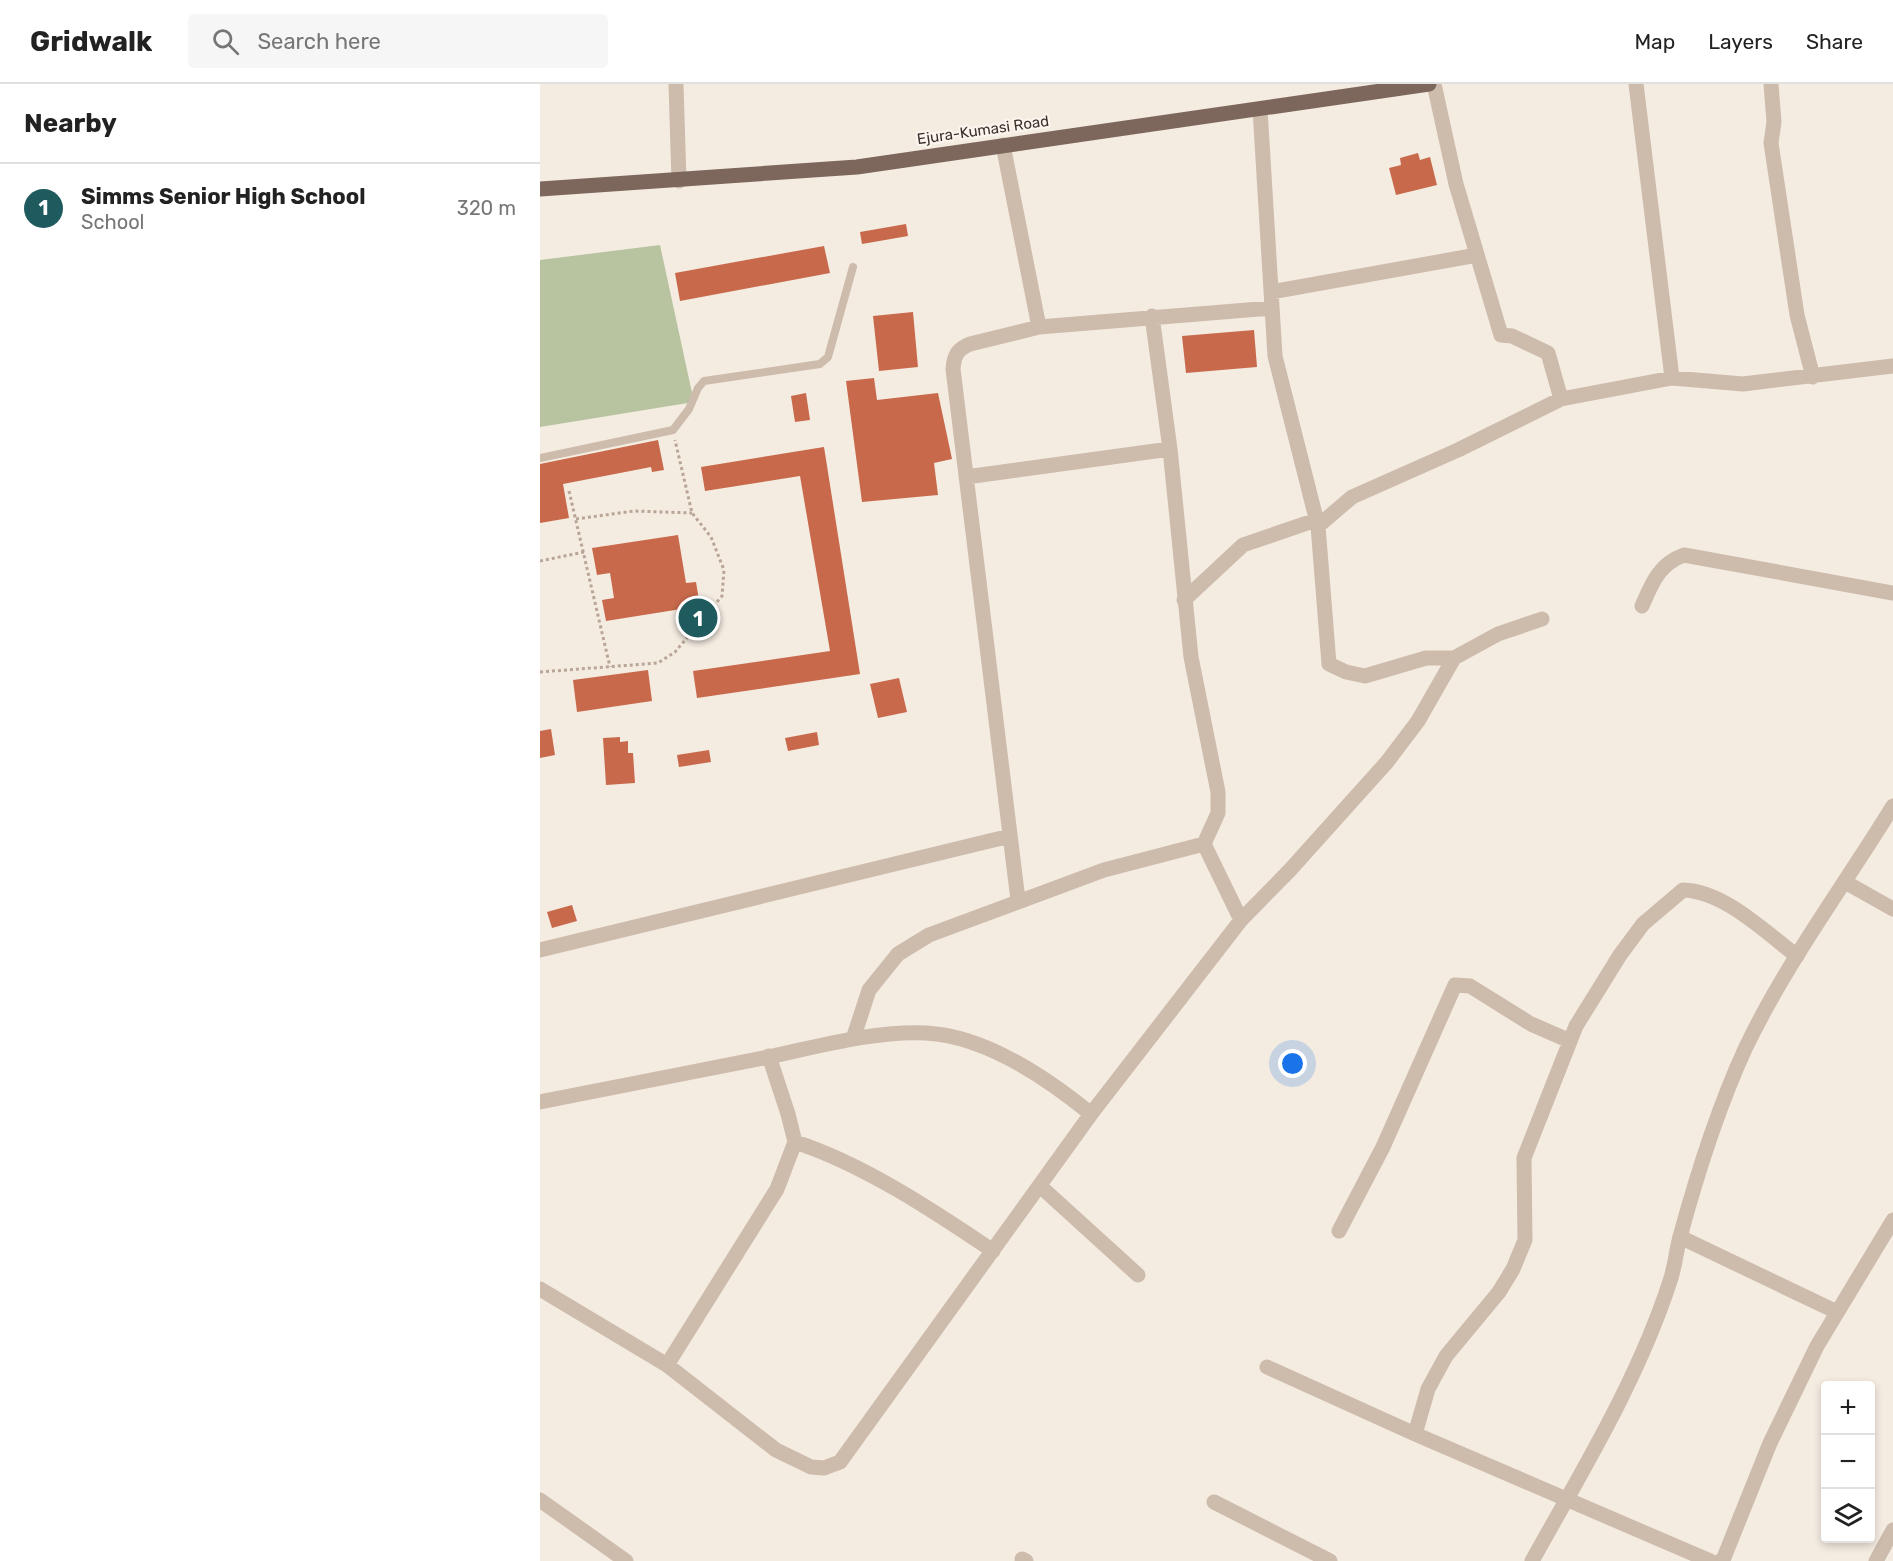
<!DOCTYPE html>
<meta charset="utf-8">
<style>
body{margin:0;font-family:Rubik,sans-serif;background:#f6f6f6;color:#222}
.controls{position:absolute;right:18px;bottom:18px;display:grid;overflow:hidden;border-radius:6px;box-shadow:0 3px 9px #0003}
.controls button{width:54px;height:54px;display:grid;place-items:center;padding:0;border:0;border-bottom:2px solid #e0e0e0;background:#fff;color:#222;font:30px sans-serif}
.you{position:absolute;left:753px;top:980px;width:21px;height:21px;margin:-15px;border:4px solid #fff;border-radius:50%;background:#1a73e8;box-shadow:0 0 0 9px #1a73e833}
.badge{display:grid;place-items:center;width:39px;height:39px;border-radius:50%;background:#1f5a5e;color:#fff;font-size:20px;font-weight:700}
.pin{position:absolute;translate:-50% -50%;border:3px solid #fff;box-shadow:0 2px 6px #0006}
.list{margin:0;padding:0;list-style:none}
h2{display:flex;justify-content:space-between;align-items:center;height:78px;margin:0;padding:0 24px;font-size:26px}
h2 small{font-size:20px;font-weight:400;color:#767676}
.list li{display:grid;grid-template-columns:39px 1fr auto;gap:18px;align-items:center;box-sizing:border-box;height:90px;padding:0 24px;border-top:2px solid #e0e0e0}
.list b{display:block;font-size:22px;white-space:nowrap}
.list p{margin:0;font-size:20px;white-space:nowrap;color:#767676}
.list em{font-size:20px;font-style:normal;color:#767676}
.icon{flex:none;width:33px;height:33px;fill:none;stroke:currentColor;stroke-width:2;stroke-linecap:round;stroke-linejoin:round}
.map{position:relative;flex:none;width:1353px;height:1477px;overflow:hidden}
header{display:flex;align-items:center;gap:36px;box-sizing:border-box;height:84px;padding:0 30px;background:#fff;border-bottom:2px solid #e0e0e0}
header strong{font-size:28px}
nav{display:flex;gap:33px;margin-inline-start:auto;font-size:21px}
.search{width:420px;height:54px;background:#f6f6f6;display:flex;align-items:center;gap:15px;box-sizing:border-box;padding:0 21px;border-radius:6px;color:#767676;font-size:22px}
main{display:flex}
aside{flex:1;background:#fff}
.map>svg:first-child{display:block}
</style>
<header>
<strong>Gridwalk</strong>
<div class="search"><svg class="icon" aria-label="search" viewBox="0 0 24 24"><circle cx="10" cy="10" r="6"/><path d="M15 15l6 6"/></svg>Search here</div>
<nav><a>Map</a><a>Layers</a><a>Share</a></nav>
</header>
<main>
<aside>
<h2>Nearby<small></small></h2>
<ul class="list">
<li><span class="badge">1</span><div><b>Simms Senior High School</b><p>School</p></div><em>320 m</em></li>
</ul>
</aside>
<div class="map">
<svg width="1353" height="1477" viewBox="0 0 1353 1477">
<rect width="100%" height="100%" fill="#f4ebe1"/>
<!-- green -->
<path fill="#b8c4a0" d="M120 161 154 318 0 343V176Z"/>
<!-- building -->
<path fill="#c8694b" d="M878 69 880 76 890 73 897 101 856 111 849 84 861 81 860 74Z
M366 140 368 152 322 160 320 148Z
M284 162 290 189 140 217 135 189Z
M373 228 378 283 339 287 333 232Z
M714 246 717 283 646 289 642 252Z
M334 294 337 316 398 309 412 375 394 379 398 411 322 418 306 297Z
M266 309 270 336 255 338 251 312Z
M118 356 124 386 112 388 111 383 23 400 29 434 0 439V380Z
M284 363 320 590 157 614 153 587 290 567 260 392 165 407 161 383Z
M138 451 146 499 156 498 160 522 66 537 62 516 74 514 70 489 57 491 52 464Z
M108 586 112 617 37 628 33 596Z
M359 594 367 628 338 634 330 600Z
M11 645 15 671 0 674V647Z
M277 648 279 661 248 667 245 654Z
M80 653V658L88 657V669H93L95 699 66 701 63 654Z
M169 666 171 678 139 683 137 671Z
M32 821 37 837 12 844 7 828Z"/>
<g fill="none" stroke-linecap="round" stroke-linejoin="round">
<!-- path -->
<path stroke="#b9a596" stroke-width="3" stroke-dasharray="3 3" stroke-linecap="butt" d="M29 407 70 583
M36 435 94 427 152 429
M0 477 44 468
M0 588 118 579 135 568 182 512 184 486 171 453 152 429 135 356"/>
<!-- service -->
<path stroke="#cdbbac" stroke-width="8" d="M0 374 133 346 149 325 158 304 164 297 280 280 288 273 313 183"/>
<!-- minor -->
<path stroke="#cdbbac" stroke-width="15" d="M136 0 139 97
M894 0 916 100 961 251 972 252 1008 269 1021 315
M1096 0 1132 294
M1231 0 1234 38 1231 59 1257 231 1273 293
M720 25 735 272 778 442 789 580 806 588 825 592 886 574H914L958 550 1002 535
M463 61 499 243
M731 208 937 171
M612 232 630 365 651 573 678 708V729L664 760
M426 393 630 365
M778 442 812 413 918 366 1021 315 1132 294 1203 300 1353 282
M644 516 703 461 776 436
M1102 522C1112 499 1119 480 1144 471L1353 509
M1305 798 1353 825
M478 816 413 285C414 272 417 265 430 260L499 243 732 224
M0 866 470 752
M313 955 329 906 358 870 389 851 564 786 664 760 701 836
M0 1018C78 1003 155 987 233 972 279 962 340 946 386 949 446 952 507 994 551 1030
M255 1058C323 1080 394 1127 453 1167
M500 1102 598 1191
M799 1147 843 1063 915 901 930 902 991 940 1030 957
M1140 1153 1297 1228
M0 1205 127 1281 236 1366 271 1383 284 1384 300 1378 551 1030 701 836 750 786 847 678 878 637 914 574
M127 1281 237 1105 255 1058 248 1030 229 972
M727 1283 875 1350 1170 1477
M875 1350 888 1305 906 1272 959 1208 973 1185 985 1156 984 1074 1036 942 1080 871 1103 840 1143 806C1184 807 1225 848 1257 872
M0 1416 86 1477
M674 1418 790 1477
M482 1475 486 1477
M1180 1477 1183 1476 1230 1359 1277 1262 1353 1136
M1336 1477 1353 1446"/>
<!-- tertiary -->
<path stroke="#cdbbac" stroke-width="15" d="M992 1477C1042 1387 1098 1296 1130 1197 1135 1183 1136 1168 1140 1153 1157 1090 1178 1024 1205 965 1246 879 1304 802 1353 722"/>
<!-- primary -->
<path stroke="#7d675c" stroke-width="15" d="M0 105 317 83 889 0"/>
</g>
<g text-anchor="middle" dominant-baseline="central" stroke-width="4.5" stroke-linejoin="round" paint-order="stroke">
<!-- street labels -->
<g font-size="15" fill="#3b302b" stroke="#fbf5ee">
<text transform="translate(443 46) rotate(-8)">Ejura-Kumasi Road</text>
</g>
</g>
</svg>
<div class="controls">
<button>+</button>
<button>−</button>
<button><svg class="icon" aria-label="layers" viewBox="0 0 24 24"><path d="M12 4l9 5-9 5-9-5zM3 14l9 5 9-5"/></svg></button>
</div>
<div class="you"></div>
<div class="pin badge" style="left:158px;top:534px">1</div>
</div>
</main>
